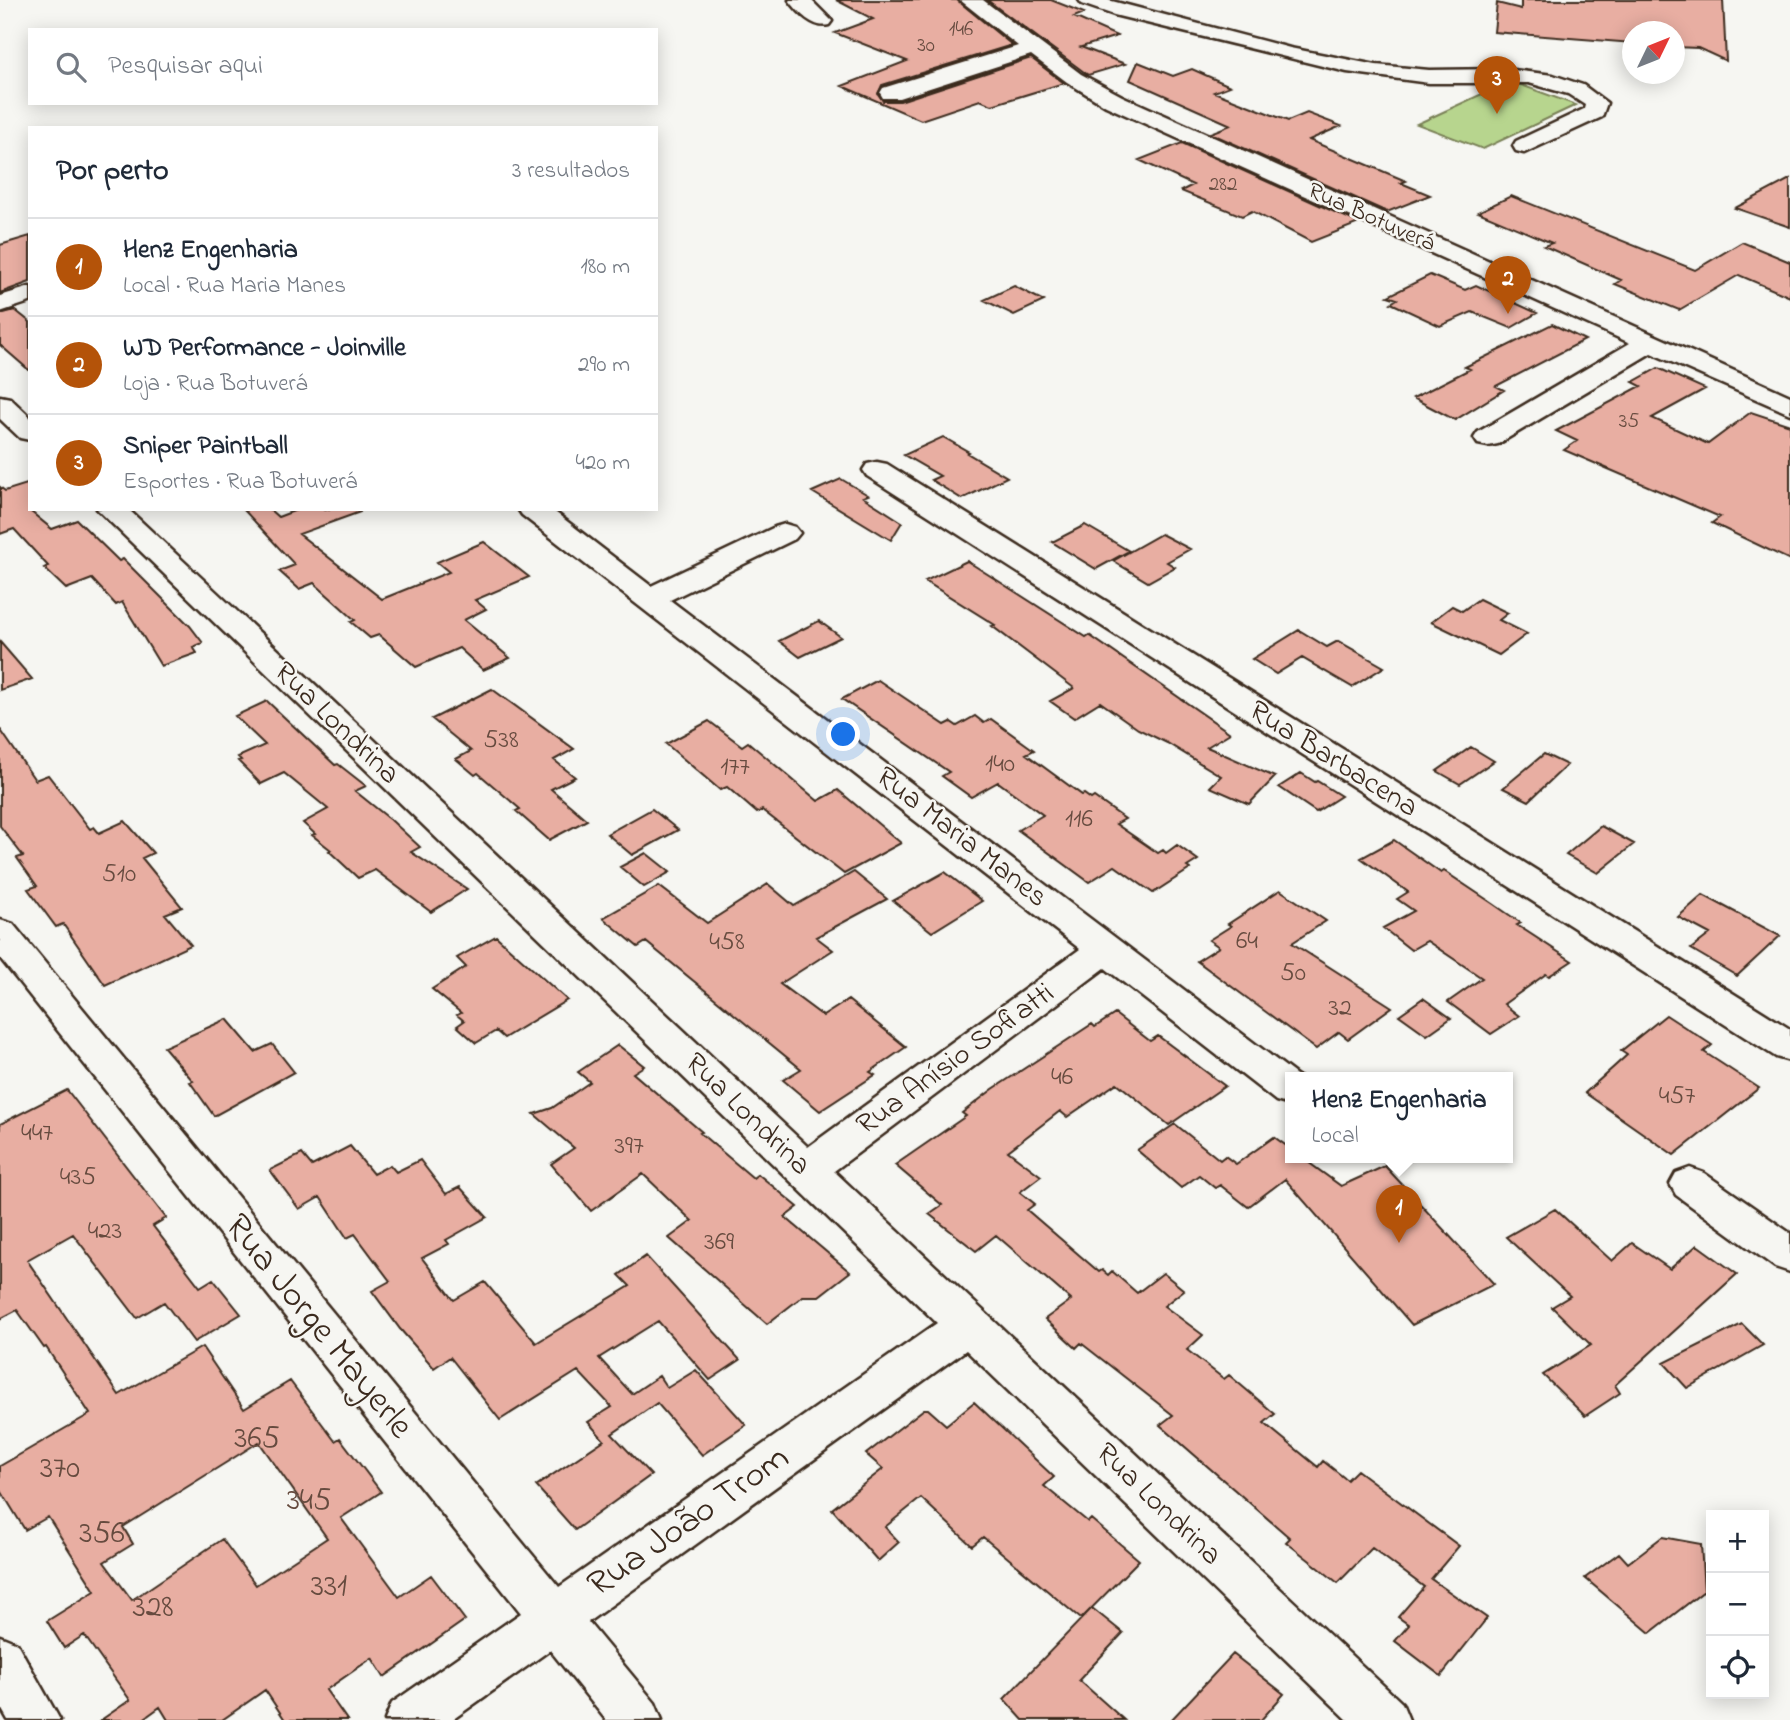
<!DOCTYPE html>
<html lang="pt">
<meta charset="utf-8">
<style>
body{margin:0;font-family:"Indie Flower",sans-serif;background:#f2f2f3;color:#1f2937}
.controls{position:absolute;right:21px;bottom:21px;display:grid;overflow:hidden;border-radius:0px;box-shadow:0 4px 18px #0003}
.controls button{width:63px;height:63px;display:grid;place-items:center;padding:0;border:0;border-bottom:2px solid #e0e1e3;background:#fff;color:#1f2937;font:35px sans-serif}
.compass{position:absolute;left:1622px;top:21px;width:63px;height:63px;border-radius:50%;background:#fff;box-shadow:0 4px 18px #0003;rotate:47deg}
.you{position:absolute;left:844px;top:735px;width:24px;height:24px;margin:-18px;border:5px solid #fff;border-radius:50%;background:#1a73e8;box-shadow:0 0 0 10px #1a73e833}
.badge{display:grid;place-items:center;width:46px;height:46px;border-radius:50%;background:#b45309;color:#fff;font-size:23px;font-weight:700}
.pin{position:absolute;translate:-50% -58px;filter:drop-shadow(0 2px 4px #0008)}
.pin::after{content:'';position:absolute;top:37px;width:24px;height:21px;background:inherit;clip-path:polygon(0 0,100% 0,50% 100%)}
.popup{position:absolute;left:1285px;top:1072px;width:228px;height:91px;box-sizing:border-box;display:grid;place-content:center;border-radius:0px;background:#fff;filter:drop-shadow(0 2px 5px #0005);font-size:23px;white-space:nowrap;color:#747a83}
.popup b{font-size:26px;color:#1f2937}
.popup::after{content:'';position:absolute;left:50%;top:100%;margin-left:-14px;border:14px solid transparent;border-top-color:#fff}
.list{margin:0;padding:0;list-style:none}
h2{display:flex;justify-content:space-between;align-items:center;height:91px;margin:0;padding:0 28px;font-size:30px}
h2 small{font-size:23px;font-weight:400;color:#747a83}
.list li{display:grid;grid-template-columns:46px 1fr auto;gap:21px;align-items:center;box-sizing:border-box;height:98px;padding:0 28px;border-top:2px solid #e0e1e3}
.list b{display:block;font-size:26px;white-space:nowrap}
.list p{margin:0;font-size:23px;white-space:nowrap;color:#747a83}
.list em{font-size:23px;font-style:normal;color:#747a83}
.icon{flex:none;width:38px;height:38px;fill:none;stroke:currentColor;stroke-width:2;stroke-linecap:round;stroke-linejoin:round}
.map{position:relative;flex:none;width:1790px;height:1720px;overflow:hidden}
.search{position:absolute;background:#fff;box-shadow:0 4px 18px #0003;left:28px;top:28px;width:630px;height:77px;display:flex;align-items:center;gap:18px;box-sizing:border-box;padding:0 24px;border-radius:0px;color:#747a83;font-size:26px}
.panel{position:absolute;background:#fff;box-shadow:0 4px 18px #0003;left:28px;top:126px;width:630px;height:385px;border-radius:0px}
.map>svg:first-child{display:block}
</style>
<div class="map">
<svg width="1790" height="1720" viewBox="0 0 1790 1720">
<rect width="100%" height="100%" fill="#f6f6f2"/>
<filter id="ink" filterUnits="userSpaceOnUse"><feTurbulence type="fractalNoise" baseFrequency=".0143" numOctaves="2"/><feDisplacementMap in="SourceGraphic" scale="14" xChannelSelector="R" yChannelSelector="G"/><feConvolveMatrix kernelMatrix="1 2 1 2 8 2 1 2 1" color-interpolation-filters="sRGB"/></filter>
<g filter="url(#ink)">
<!-- green -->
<path fill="#b7d58e" stroke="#798056" stroke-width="2" d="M1510 81 1576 105 1483 149 1417 124Z"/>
<!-- building -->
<path fill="#e8aea2" stroke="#3b2a1e" stroke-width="2" fill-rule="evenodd" d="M836 0H957L1012 45 882 85 878 94 883 101H900L1031 58 1064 83 992 105 980 100 921 120 842 86 907 61 835 33 873 19Z
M987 0H1051L1084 13 1074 17 1117 36 1081 47 1125 64 1088 75Z
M1521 0H1723L1726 61 1698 48 1675 47V32H1633V43L1494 32 1497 3 1521 9Z
M1138 62 1173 76 1192 69 1230 86 1214 92 1288 121 1307 113 1341 126 1309 140 1406 181 1401 183 1430 195 1387 212 1210 133 1231 125 1130 80Z
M1182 143 1359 223 1311 242 1252 211 1242 216 1181 191 1193 185 1139 160Z
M1790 179V227L1735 208Z
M1511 196 1695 270 1742 242 1790 262V297L1739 275 1679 310 1615 284 1621 280 1544 246 1552 243 1478 212Z
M30 236V282L0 293V245Z
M1430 275 1465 290 1476 285 1537 313 1511 328 1472 312 1440 326 1391 303 1397 299 1388 296Z
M1014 286 1044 301 1014 315 984 300Z
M15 310 30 322V371L0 345V314Z
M1552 324 1585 340 1496 386 1504 390 1455 420 1413 398 1470 369 1465 367Z
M1658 368 1705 389 1652 418 1708 444 1751 412 1790 425V560L1712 523 1720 517 1564 450 1577 441 1556 431 1641 386 1633 382Z
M943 437 969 452 967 453 1007 477 962 499 931 480 940 476 904 455Z
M841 479 868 495 863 497 902 522 891 540 812 492Z
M30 483V511L52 529 77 520 119 561 123 559 190 626 203 643 193 647 197 653 161 666 122 602 116 605 92 579 66 589 44 568 48 566 14 529 0 534V487L5 491Z
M243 509H269L278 517 299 509H360V512L299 534 382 599 449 572 437 562 484 542 529 577 475 600 486 609 464 620 510 658 483 670 459 648 416 667 379 635 370 638 351 622 355 620 314 583 299 589 279 571 295 565Z
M1085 525 1129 551 1096 569 1052 542Z
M1161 534 1190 549 1167 562 1175 567 1148 582 1113 561Z
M967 561 1086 637 1089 635 1230 733 1207 747 1275 777 1249 804 1210 787 1221 776 1167 743 1138 729 1100 702 1074 718 1050 701 1074 688 992 626 995 625 925 581Z
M1479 599 1508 613 1499 620 1527 634 1499 655 1431 622 1452 606 1462 611Z
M819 621 841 637 800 657 779 641Z
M1299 630 1327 647 1338 641 1384 667 1352 687 1302 658 1276 674 1252 659Z
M0 642 32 679 0 690Z
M878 680 945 725 951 722 957 726 975 716 984 723 991 719 1034 750 1026 754 1082 795 1084 794 1091 799 1094 797 1125 819 1116 824 1158 853 1163 850 1166 853 1177 845 1198 860 1187 867 1190 869 1153 893 1115 866 1089 882 1018 830 1043 815 998 782 971 797 942 776 949 772 842 699Z
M492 689 574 749 554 760 575 777 551 789 587 820 549 840 516 811 520 809 478 773 475 775 456 759 471 751 432 719Z
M267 701 335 765 338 764 366 786 355 791 391 820 420 847 411 852 467 889 431 912 375 870 358 878 329 851 331 850 312 835 315 834 303 823 328 809 284 773 261 784 238 761 241 760 238 757 265 745 235 716Z
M709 721 742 746 748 742 818 801 838 790 901 843 844 874 762 810 757 813 727 787 720 790 666 744Z
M0 729 35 780 48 775 90 829 94 827 99 833 125 821 153 853 142 858 182 907 165 914 191 945 105 985 63 924 56 927 28 889 37 886 17 858 23 856 0 826Z
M1471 747 1494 761 1460 784 1437 771Z
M1544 754 1567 765 1529 801 1503 788Z
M1301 773 1315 782 1317 781 1341 796 1316 812 1279 787Z
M652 809 678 830 632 855 607 834Z
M1601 826 1634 844 1598 873 1566 855Z
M1394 840 1441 873 1444 871 1492 903 1521 923 1517 925 1572 961 1549 976 1546 974 1504 1004 1519 1016 1491 1034 1448 1002 1482 978 1427 941 1411 950 1383 928 1414 911 1397 899 1408 892 1361 858Z
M646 853 670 872 644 887 620 867Z
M854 872 887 899 816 937 833 950 780 984 823 1016 848 1000 906 1047 870 1072 875 1075 820 1111 783 1080 801 1069 646 942 638 947 603 918 659 886 707 923 768 884 794 906Z
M945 872 982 901 932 932 893 901Z
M1280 890 1326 921 1292 943 1392 1007 1348 1039 1339 1032 1316 1049 1197 961 1219 947 1209 940 1231 926 1228 924Z
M1703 895 1780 936 1737 976 1691 949 1710 934 1678 917Z
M496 936 567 1000 504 1038 496 1031 476 1043 457 1026 464 1021 457 1015 461 1013 432 989 466 967 457 958Z
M1423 998 1451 1018 1427 1035 1399 1015Z
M1115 1014 1150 1041 1158 1036 1225 1086 1169 1125 1117 1083 1067 1117 1060 1111 1008 1151 1041 1176 1020 1192 1035 1204 1027 1210 1099 1272 1102 1270 1108 1275 1112 1271 1137 1293 1163 1273 1184 1290 1164 1306 1203 1335 1187 1350 1224 1379 1229 1375 1275 1414 1264 1423 1318 1467 1323 1461 1347 1480 1357 1470 1459 1546 1431 1579 1487 1618 1441 1676 1395 1641 1409 1625 1398 1617 1424 1587 1372 1548 1338 1583 1286 1542 1290 1538 1160 1425 1173 1415 1081 1343 1076 1348 1045 1319 1071 1300 996 1235 976 1251 929 1214 942 1205 895 1165 966 1116 962 1113 993 1089 1092 1024 1095 1027Z
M1666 1015 1712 1045 1704 1052 1759 1088 1674 1155 1585 1093 1627 1055 1621 1051Z
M227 1019 255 1052 272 1044 294 1072 214 1116 190 1082 193 1081 164 1047Z
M618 1045 644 1066 633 1073 702 1132 700 1133 753 1178 758 1174 798 1207 785 1217 850 1272 819 1296H803L767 1324 669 1238 692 1221 643 1174 591 1211 551 1164 574 1148 534 1114 552 1108 590 1082 578 1072Z
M67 1090 166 1218 153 1226 200 1287 213 1279 241 1314 194 1342 164 1302 137 1318 73 1234 27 1260 119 1395 202 1347 244 1409 290 1381 335 1441 340 1438 381 1492 341 1518 399 1597 431 1575 465 1620 384 1677 372 1658 326 1690 347 1720H285L265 1690 222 1720H168L160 1707 142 1720H101L130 1700 84 1635 64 1648 47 1621 95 1591 48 1517 25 1530 0 1489V1466L90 1414 46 1347 44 1348 17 1310 0 1319V1124ZM259 1442 327 1538 256 1585 222 1539 132 1600 104 1562 133 1544 123 1527Z
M1175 1124 1220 1160 1225 1156 1236 1164 1274 1137 1291 1149V1157H1301L1341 1186 1385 1166 1494 1284 1412 1325 1285 1179 1248 1207 1220 1185 1215 1188 1199 1175 1181 1188 1137 1150Z
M350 1146 373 1174 390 1165 396 1172 420 1160 446 1194 460 1187 487 1217 446 1240 449 1244 422 1258 454 1300 485 1282 536 1343 630 1286 619 1275 646 1256 740 1360 710 1380 658 1321 599 1358 632 1394 659 1376 667 1388 696 1370 746 1425 702 1455 657 1403 612 1434 651 1475 575 1530 536 1486 604 1440 588 1422 612 1407 578 1371 500 1420 450 1357 434 1368 400 1329 372 1291 390 1281 355 1234 347 1238 320 1197 299 1209 270 1170 302 1154 312 1166Z
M1555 1209 1612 1261 1632 1243 1670 1269 1697 1245 1737 1274 1615 1385 1620 1393 1585 1416 1543 1375 1591 1345 1552 1307 1570 1296 1506 1237Z
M1742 1324 1763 1345 1687 1388 1664 1363Z
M974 1402 1054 1477 1044 1486 1088 1522 1091 1519 1139 1560 1081 1619 983 1537 972 1546 921 1498 885 1527 899 1542 878 1561 832 1509 883 1469 866 1454 924 1409H928L946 1425Z
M1662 1537 1701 1544 1704 1591 1650 1633 1585 1578 1619 1553 1628 1563Z
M1092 1608 1123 1633 1079 1680 1124 1720H1023L1004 1699Z
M1233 1654 1284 1694 1261 1720H1171Z"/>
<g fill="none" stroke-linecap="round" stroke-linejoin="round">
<!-- minor casing -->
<g stroke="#3b2a1e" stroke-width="5">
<path id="minor" d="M789 0H811L832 21 829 25C813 29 798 12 789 0Z
M960 0H983L1081 74 1122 96 1790 396V414L1651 353 1498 444 1488 446 1478 444 1474 438 1478 432 1630 343 1106 106 1067 82 1031 55 899 98H883L880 93 883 88 1018 46Z
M1079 0H1108L1290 48 1376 65 1429 70 1505 69 1553 75 1583 85 1607 103 1602 117 1524 153 1516 151 1513 146 1516 141 1584 109 1585 105 1568 94 1529 83H1429L1347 72 1114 15 1082 4Z
M30 287V302L0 312V296Z
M0 396 10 398 30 417V440L20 438 0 419Z
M877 462 887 464 1790 1029V1061L1776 1057 867 476 863 470 867 464Z
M97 509H128L808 1147 1080 949 522 515 518 509H551L651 586 775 527 785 524 795 527 800 533 795 539 670 600 1299 1077H1290V1105L1276 1101 1105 968 834 1171 1402 1703 1409 1720H1348L966 1350 588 1622 655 1703 662 1720H606L550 1650 452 1720H385L392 1703 521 1613 0 958V920L13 924 559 1587 937 1323Z
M1690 1168 1704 1173 1790 1233V1272L1775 1267 1676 1195 1670 1184 1676 1173Z
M0 1636 17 1643 60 1720H8L0 1706Z"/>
</g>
<!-- minor -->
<use href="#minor" fill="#f6f6f2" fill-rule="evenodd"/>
</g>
</g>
<g text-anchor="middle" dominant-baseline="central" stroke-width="5" stroke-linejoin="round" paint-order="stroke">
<!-- far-number labels -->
<g font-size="21" fill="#664b3f">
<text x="961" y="30">146</text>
<text x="926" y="46">30</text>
<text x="1223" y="185">282</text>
<text x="1629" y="422">35</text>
</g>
<!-- far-street labels -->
<g font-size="24" fill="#3b2a1e" stroke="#f6f6f2">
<text transform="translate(1371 218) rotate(24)">Rua Botuverá</text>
</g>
<!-- number labels -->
<g font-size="26" fill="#664b3f">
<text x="501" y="741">538</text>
<text x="1000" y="765">140</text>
<text x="735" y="768">177</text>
<text x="1079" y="820">116</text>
<text x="119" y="875">510</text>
<text x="1247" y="942">64</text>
<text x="727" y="943">458</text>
<text x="1293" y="974">50</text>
<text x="1340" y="1009">32</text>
<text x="1062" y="1078">46</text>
<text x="1677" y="1097">457</text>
<text x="37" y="1134">447</text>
<text x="629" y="1147">397</text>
<text x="78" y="1178">435</text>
<text x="105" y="1232">423</text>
<text x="719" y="1243">369</text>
</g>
<!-- street labels -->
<g font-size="30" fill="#3b2a1e" stroke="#f6f6f2">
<text transform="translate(336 724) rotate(44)">Rua Londrina</text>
<text transform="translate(1333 760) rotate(32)">Rua Barbacena</text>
<text transform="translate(961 838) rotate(38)">Rua Maria Manes</text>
<text transform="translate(956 1060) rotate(-36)">Rua Anísio Sofiatti</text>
<text transform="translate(747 1115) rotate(44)">Rua Londrina</text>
<text transform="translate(1158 1505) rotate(44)">Rua Londrina</text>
</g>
<!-- near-number labels -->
<g font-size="32" fill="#664b3f">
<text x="257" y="1439">365</text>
<text x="60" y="1469">370</text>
<text x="309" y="1501">345</text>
<text x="102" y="1534">356</text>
<text x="329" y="1587">331</text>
<text x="153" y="1608">328</text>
</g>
<!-- near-street labels -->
<g font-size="37" fill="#3b2a1e" stroke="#f6f6f2">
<text transform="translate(318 1327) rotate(51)">Rua Jorge Mayerle</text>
<text transform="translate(689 1522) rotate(-35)">Rua João Trom</text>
</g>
</g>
</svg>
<div class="controls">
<button>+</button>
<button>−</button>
<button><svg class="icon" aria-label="locate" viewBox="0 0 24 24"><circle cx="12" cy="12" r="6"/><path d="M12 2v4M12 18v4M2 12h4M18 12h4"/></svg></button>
</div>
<svg class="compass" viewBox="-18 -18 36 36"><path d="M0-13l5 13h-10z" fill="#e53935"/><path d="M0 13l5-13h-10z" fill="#747a83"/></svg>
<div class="you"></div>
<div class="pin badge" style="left:1399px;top:1243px">1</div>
<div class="popup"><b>Henz Engenharia</b>Local</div>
<div class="pin badge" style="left:1508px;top:314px">2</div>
<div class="pin badge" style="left:1497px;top:114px">3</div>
<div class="search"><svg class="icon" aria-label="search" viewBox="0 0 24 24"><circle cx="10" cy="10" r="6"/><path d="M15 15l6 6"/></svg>Pesquisar aqui</div>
<section class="panel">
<h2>Por perto<small>3 resultados</small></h2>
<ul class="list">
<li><span class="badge">1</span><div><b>Henz Engenharia</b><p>Local · Rua Maria Manes</p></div><em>180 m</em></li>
<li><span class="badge">2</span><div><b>WD Performance - Joinville</b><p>Loja · Rua Botuverá</p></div><em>290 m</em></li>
<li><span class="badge">3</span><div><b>Sniper Paintball</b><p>Esportes · Rua Botuverá</p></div><em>420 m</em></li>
</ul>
</section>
</div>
